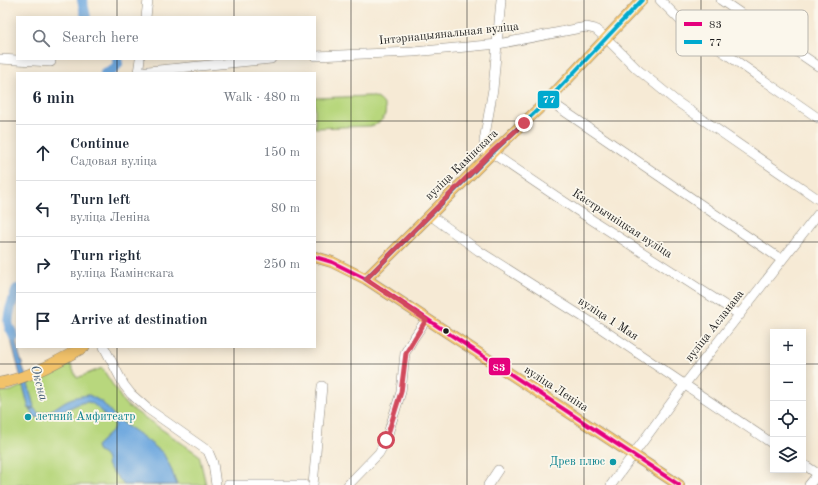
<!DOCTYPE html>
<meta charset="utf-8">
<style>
body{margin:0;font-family:"Old Standard TT",serif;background:#f6f6f7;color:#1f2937}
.controls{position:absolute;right:12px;bottom:12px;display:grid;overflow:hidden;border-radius:0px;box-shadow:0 2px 10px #0003}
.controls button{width:36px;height:36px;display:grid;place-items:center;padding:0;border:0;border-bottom:1px solid #e0e1e3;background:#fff;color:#1f2937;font:20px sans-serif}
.stop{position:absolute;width:12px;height:12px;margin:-9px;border:3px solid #d1495b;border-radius:50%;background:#fff}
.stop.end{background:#d1495b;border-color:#fff;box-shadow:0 1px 4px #0008}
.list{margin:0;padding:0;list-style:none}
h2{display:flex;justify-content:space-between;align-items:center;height:52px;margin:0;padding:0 16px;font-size:17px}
h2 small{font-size:13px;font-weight:400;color:#747a83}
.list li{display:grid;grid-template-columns:26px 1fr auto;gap:12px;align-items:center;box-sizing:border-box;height:56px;padding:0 16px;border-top:1px solid #e0e1e3}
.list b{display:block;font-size:15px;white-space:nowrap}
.list p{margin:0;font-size:13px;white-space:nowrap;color:#747a83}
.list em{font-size:13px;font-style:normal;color:#747a83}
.icon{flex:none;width:22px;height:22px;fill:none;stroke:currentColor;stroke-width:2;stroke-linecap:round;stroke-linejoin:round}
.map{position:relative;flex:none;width:818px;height:485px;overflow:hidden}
.search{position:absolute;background:#fff;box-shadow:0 2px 10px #0003;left:16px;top:16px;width:300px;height:44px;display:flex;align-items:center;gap:10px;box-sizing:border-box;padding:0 14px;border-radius:0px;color:#747a83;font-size:15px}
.panel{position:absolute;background:#fff;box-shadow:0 2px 10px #0003;left:16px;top:72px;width:300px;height:276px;border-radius:0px}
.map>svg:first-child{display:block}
</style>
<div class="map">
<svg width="818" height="485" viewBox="0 0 818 485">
<rect width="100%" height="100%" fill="#fbf7ec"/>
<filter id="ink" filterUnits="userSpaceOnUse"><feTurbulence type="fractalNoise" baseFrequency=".025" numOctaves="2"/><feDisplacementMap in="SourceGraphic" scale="8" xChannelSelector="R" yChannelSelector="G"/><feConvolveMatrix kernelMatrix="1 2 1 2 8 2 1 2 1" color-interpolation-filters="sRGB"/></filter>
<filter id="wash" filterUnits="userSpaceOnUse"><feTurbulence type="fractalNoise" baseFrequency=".012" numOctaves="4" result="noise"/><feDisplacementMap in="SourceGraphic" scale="16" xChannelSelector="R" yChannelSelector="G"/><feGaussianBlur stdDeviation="0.9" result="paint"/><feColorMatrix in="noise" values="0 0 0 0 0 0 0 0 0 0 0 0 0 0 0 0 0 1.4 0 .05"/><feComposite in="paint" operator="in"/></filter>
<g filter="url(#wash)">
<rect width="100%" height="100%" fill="#f6ead5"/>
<!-- green -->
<path fill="#b8d77d" stroke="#6a7a4c" d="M370 96C390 99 391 121 371 126L315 128V98Z
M70 363 77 378 102 368 125 404 199 455 206 485H0V392L11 391Z"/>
<!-- water -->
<path fill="#6fa9df" stroke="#46627e" d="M8 325 14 329 17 347 29 387 34 407 29 409 12 343V335Z
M89 395 102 402 119 421 121 419 124 424 143 437 163 453 170 466 177 485H124L107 465C108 459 105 454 98 452L96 446 113 430V428L115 425 110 418H107C102 413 97 406 91 403 79 397 54 423 35 417L30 410 34 408 38 413C48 414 56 407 64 402 72 397 80 396 89 395Z"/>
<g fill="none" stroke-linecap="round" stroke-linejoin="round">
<!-- river -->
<path stroke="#6fa9df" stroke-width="10" d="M82 0 86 17
M105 73 113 70 118 64 117 59
M14 337C13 333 10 330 9 326 6 316 14 298 17 289"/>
</g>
</g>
<g filter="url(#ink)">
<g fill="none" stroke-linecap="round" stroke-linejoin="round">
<!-- minor casing -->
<g stroke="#898378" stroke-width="10">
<path id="minor" d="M660 0 682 22 696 33 818 118
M721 0 818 66
M146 17 148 0
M315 56 413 52 498 44 586 27 595 29 606 38 637 69 676 101 818 199
M0 59 51 62
M138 72 271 59
M138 73 140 59
M548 100 782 260
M492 153 575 209 740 315
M488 157 485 147 484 141 493 89 501 0
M430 215 479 251 602 329 773 444
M104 347 124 385 131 394 148 409 208 451 213 463 216 485
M803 464 818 474
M228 485H304
M313 485 322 386
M348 485 379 453 386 440 401 392 405 353 413 339 426 320
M488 485 498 470
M611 485 685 384 818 214
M809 485 818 474"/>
</g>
<!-- major casing -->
<g stroke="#898378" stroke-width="12">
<path id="major" d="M315 257 332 262 366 279 679 485
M366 279 492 153 548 100 642 0
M0 383C30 378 58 361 84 347"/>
</g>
<!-- minor -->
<use href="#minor" stroke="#fff" stroke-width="9"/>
<!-- major -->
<use href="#major" stroke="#f2c26a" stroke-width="11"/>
<!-- bus-1 casing -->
<g stroke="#fbf7ec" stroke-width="7">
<path id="bus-1" d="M315 257 332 262 366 279 679 485"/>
</g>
<!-- bus-2 casing -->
<g stroke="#fbf7ec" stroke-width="7">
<path id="bus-2" d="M366 279 492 153 548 100 642 0"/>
</g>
<!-- bus-1 -->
<use href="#bus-1" stroke="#e5007d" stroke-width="4"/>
<!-- bus-2 -->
<use href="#bus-2" stroke="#00a9ce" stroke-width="4"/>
</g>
</g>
<g fill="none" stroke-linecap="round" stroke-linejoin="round" filter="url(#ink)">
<!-- route -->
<path stroke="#d1495b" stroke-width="5" d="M386 440 401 392 406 353 426 320 366 279 492 152 524 123"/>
</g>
<!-- grid -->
<path fill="none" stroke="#1c1c1c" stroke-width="1" stroke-opacity="0.55" d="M117 0V17M234 0V17M351 0V485M467 0V485M584 0V485M701 0V485M117 59V73M234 59V73M0 121H17M315 121H818M0 242H17M315 242H818M117 347V485M234 347V485M0 364H773M803 364H818"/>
<!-- markers -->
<circle fill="#1c1c1c" stroke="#fbf7ec" stroke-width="1.5" cx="446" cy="331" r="3.5"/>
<g fill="#0f9aa8" stroke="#fbf7ec" stroke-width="1.5">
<circle cx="28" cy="417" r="4"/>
<circle cx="613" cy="462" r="4"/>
</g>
<g text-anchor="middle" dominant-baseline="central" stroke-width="3.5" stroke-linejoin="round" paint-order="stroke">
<!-- street labels -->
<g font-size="12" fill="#1c1c1c" stroke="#fbf7ec">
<text transform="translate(449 34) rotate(-6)">Інтэрнацыянальная вуліца</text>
<text transform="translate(462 165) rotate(-44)">вуліца Камінскага</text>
<text transform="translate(622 224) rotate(33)">Кастрычніцкая вуліца</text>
<text transform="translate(608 319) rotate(33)">вуліца 1 Мая</text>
<text transform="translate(715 326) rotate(-52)">вуліца Асланава</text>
<text transform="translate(556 389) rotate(33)">вуліца Леніна</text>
</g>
<!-- culture labels -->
<g font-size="12" fill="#0d838f" stroke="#fbf7ec" text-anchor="start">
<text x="36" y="417">летний Амфитеатр</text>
<text x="605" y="462" text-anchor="end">Древ плюс</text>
</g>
<!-- water labels -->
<g font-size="13" font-style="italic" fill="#415b74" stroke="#fbf7ec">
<text transform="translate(39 383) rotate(75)">Оксна</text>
</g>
</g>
<!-- legend -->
<rect x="676" y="10" width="132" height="46" rx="6" fill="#fbf7ec" stroke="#b8b5ae" stroke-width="1"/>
<rect x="684" y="22" width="18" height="4" fill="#e5007d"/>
<rect x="684" y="40" width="18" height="4" fill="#00a9ce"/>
<g font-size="11" fill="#1c1c1c">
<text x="709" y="28">83</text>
<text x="709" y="46">77</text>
</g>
<g stroke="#fbf7ec" stroke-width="1.5">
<rect x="537" y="90" width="23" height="19" rx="4" fill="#00a9ce"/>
<rect x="488" y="357" width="23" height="19" rx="4" fill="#e5007d"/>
</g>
<g font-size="11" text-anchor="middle" font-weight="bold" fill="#fff">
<text x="549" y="103">77</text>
<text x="499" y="371">83</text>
</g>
</svg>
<div class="controls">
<button>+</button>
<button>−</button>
<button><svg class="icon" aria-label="locate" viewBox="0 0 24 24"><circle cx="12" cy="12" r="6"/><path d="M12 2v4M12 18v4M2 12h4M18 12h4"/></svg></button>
<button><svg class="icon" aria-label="layers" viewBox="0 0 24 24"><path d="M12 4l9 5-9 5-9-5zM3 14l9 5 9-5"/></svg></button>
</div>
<div class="stop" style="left:386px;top:440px"></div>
<div class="stop end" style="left:524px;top:123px"></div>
<div class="search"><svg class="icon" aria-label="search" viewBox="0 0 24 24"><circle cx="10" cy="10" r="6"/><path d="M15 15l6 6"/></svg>Search here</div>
<section class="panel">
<h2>6 min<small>Walk · 480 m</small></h2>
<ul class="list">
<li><svg class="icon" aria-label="ahead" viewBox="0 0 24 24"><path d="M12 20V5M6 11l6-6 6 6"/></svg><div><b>Continue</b><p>Садовая вуліца</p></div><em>150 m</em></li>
<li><svg class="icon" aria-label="left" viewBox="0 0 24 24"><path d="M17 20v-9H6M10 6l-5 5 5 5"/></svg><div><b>Turn left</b><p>вуліца Леніна</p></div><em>80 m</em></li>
<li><svg class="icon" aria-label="right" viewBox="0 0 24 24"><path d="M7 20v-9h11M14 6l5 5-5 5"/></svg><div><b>Turn right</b><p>вуліца Камінскага</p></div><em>250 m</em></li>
<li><svg class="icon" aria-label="arrive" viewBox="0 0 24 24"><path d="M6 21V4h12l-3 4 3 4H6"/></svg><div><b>Arrive at destination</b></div></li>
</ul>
</section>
</div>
